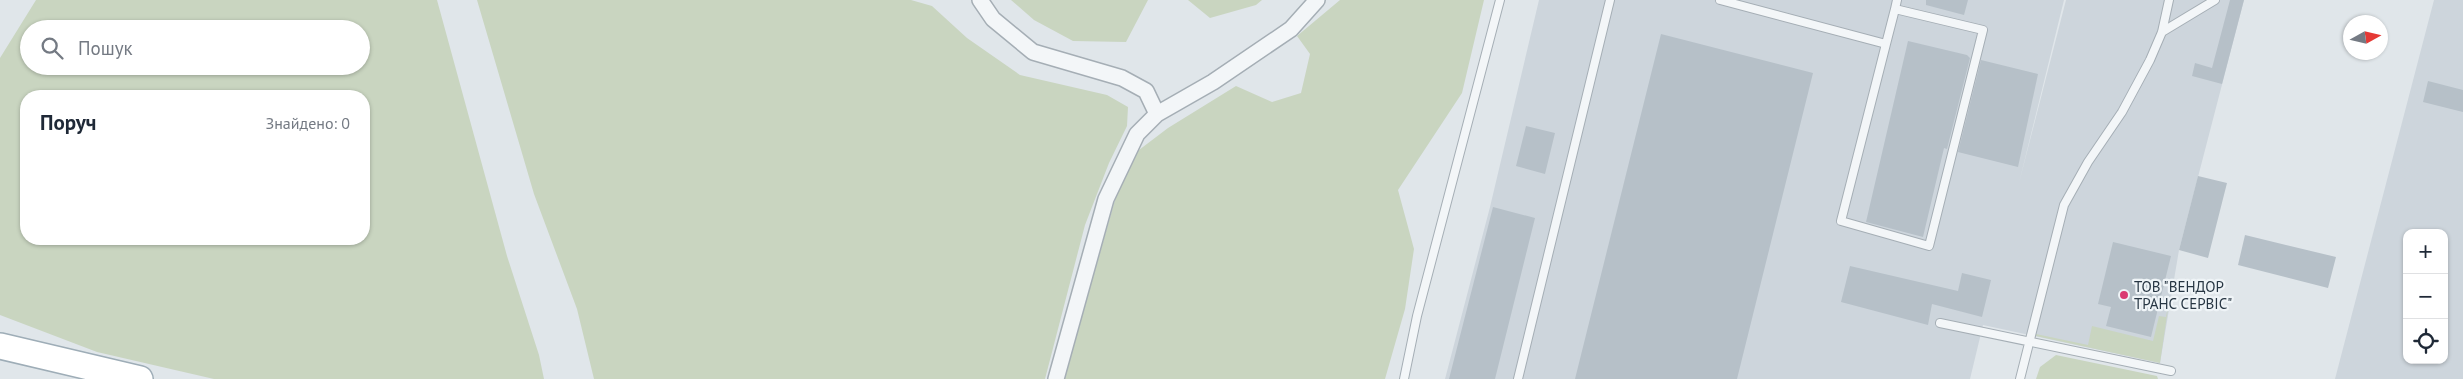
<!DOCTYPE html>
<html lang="uk">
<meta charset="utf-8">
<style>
body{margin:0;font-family:"PT Sans",sans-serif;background:#f2f2f3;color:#1f2937}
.controls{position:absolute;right:15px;bottom:15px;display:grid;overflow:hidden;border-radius:10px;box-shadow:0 1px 4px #0004}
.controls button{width:45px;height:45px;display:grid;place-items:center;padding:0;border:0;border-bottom:1px solid #e0e1e3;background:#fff;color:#1f2937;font:25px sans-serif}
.compass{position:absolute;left:2343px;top:15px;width:45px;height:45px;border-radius:50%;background:#fff;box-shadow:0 1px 4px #0004;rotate:82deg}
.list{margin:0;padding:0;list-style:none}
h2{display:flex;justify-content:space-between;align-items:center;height:65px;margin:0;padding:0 20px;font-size:21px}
h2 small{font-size:16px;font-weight:400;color:#747a83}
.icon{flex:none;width:28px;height:28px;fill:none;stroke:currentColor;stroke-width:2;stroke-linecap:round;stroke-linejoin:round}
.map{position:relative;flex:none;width:2463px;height:379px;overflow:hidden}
.search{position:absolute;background:#fff;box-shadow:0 1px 4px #0004;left:20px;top:20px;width:350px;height:55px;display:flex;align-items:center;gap:12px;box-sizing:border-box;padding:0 18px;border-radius:28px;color:#747a83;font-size:19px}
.panel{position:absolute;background:#fff;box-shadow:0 1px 4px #0004;left:20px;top:90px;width:350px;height:155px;border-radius:20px}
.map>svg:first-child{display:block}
</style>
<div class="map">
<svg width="2463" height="379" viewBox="0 0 2463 379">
<rect width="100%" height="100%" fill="#e0e6ea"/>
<!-- built -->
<path fill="#cdd5dc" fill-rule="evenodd" d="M1539 0H2064L2019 183 2066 0H2244L2179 250 2160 363 1983 325 1970 379H1445L1490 207Z
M2434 0H2463V379H2335ZM2407 233H2444V360H2407Z"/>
<!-- green -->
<path fill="#c9d5c0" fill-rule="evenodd" d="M36 0H437L507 256 539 355 544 379H214L97 352 0 315V58ZM29 29H361V66H29ZM364 96V239H26V96Z
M477 0H911L932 6 967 38 1020 75 1107 95 1128 107 1127 126 1109 163 1085 225 1045 379H594L577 309 534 194Z
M1011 0H1148L1126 42 1073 41 1034 20Z
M1188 0H1262L1256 5 1210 18Z
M1340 0H1484L1462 93 1398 190 1414 249 1405 309 1385 379H1064L1117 193 1135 153 1168 128 1236 86 1272 102 1301 93 1310 54 1297 36Z
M2170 295 2160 363 2036 336V334L2088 345 2092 326 2153 341 2159 316 2166 317Z
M2056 355 2157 376 2158 379H2036L2040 367Z"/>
<!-- building -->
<path fill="#b6c0c8" d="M1926 0H1968L1964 15 1926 5Z
M2230 0H2244L2222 84 2192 76 2195 63 2212 68Z
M1661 34 1813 73 1737 379H1575Z
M1908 41 1967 55 1970 58 1947 149 1944 148 1923 237 1866 222Z
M1981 60 2038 74 2018 167 1958 152Z
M2428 81 2463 90V112L2423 102Z
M1526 126 1555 133 1545 174 1516 166Z
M2198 176 2227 183 2208 258 2179 250Z
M1493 207 1535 218 1495 379H1449Z
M2245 235 2336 257 2328 288 2238 265Z
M2113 242 2171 256 2151 337 2106 326 2111 307 2098 304Z
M1850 266 1958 291 1962 273 1991 280 1982 317 1932 304 1928 325 1841 302Z"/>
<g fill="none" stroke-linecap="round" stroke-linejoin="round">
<!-- service casing -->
<g stroke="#a5aeb5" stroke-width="10">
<path id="service" d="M1720 0 1886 44 1841 221 1929 246 1983 30 1895 9 1897 0
M2162 32 2215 0
M1886 44 1895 9
M1940 323 2171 371
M1404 379 1417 316 1500 0
M1518 379 1610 0
M2020 379 2064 205 2088 162 2122 112 2150 60 2162 32 2169 0"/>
</g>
<!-- minor casing -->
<g stroke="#a5aeb5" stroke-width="18">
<path id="minor" d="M980 0 993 19 1033 52 1122 78 1146 91 1157 114
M1056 379 1106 199 1137 134 1157 114 1213 82 1291 29 1317 0"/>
</g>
<!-- primary casing -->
<g stroke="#9eadb7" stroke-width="28">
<path id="primary" d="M0 346 140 379"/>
</g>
<!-- service -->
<use href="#service" stroke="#f3f6f8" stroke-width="8"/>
<!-- minor -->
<use href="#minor" stroke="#f3f6f8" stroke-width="15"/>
<!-- primary -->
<use href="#primary" stroke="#fff" stroke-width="25"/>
</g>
<!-- markers -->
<circle fill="#da3a71" stroke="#eff4f7" stroke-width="2" cx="2124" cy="295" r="5"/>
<g text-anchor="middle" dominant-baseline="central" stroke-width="4.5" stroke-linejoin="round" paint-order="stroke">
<!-- poi labels -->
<g font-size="15" fill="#273643" stroke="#eff4f7" text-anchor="start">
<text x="2134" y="286">ТОВ "ВЕНДОР<tspan x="2134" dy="17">ТРАНС СЕРВІС"</tspan></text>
</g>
</g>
</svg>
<div class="controls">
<button>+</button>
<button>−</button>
<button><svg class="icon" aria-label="locate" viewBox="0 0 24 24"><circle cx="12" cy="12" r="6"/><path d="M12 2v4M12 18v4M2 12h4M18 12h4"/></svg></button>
</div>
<svg class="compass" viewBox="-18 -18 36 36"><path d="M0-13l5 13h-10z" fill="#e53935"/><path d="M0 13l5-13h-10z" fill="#747a83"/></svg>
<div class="search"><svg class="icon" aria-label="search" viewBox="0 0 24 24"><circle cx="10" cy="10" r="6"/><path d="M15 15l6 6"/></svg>Пошук</div>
<section class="panel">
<h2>Поруч<small>Знайдено: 0</small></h2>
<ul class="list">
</ul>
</section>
</div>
